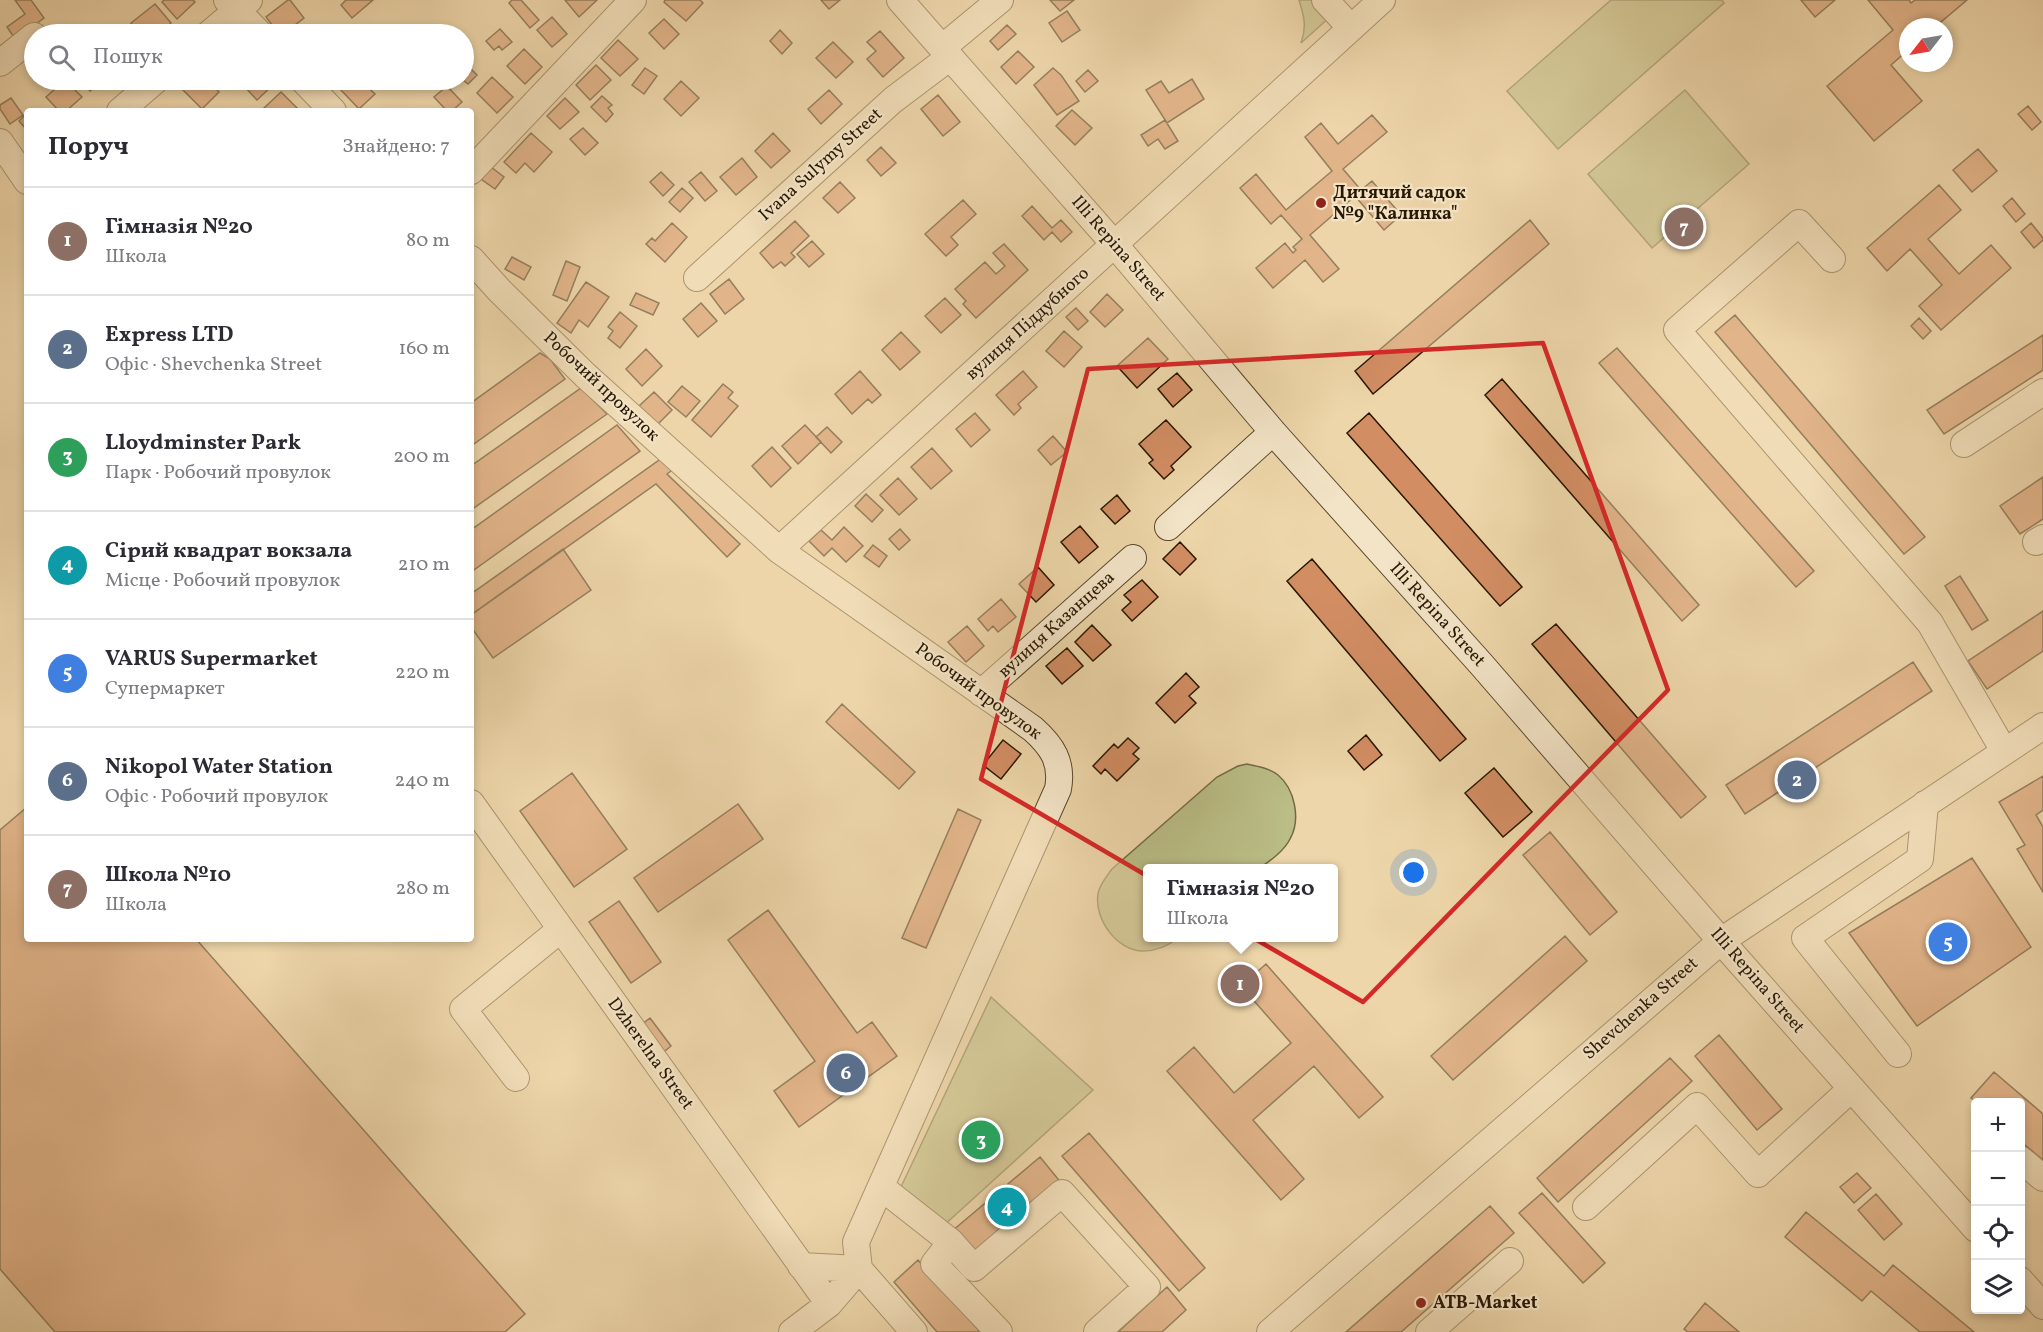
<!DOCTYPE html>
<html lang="uk">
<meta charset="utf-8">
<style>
body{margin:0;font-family:Vollkorn,serif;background:#f2f2f3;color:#2b2b33}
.controls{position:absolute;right:18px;bottom:18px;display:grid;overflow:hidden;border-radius:6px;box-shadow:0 3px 9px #0003}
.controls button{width:54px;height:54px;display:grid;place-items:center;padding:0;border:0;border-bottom:2px solid #e1e1e2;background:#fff;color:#2b2b33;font:30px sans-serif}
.compass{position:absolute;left:1899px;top:18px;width:54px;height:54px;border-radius:50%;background:#fff;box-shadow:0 3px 9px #0003;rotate:239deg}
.you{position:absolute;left:1414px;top:873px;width:21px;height:21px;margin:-15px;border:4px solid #fff;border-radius:50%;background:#1a73e8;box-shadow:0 0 0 9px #1a73e833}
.badge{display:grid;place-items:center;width:39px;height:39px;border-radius:50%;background:#8f2418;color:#fff;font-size:20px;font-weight:700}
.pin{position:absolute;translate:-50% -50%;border:3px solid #fff;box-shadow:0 2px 6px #0006}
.popup{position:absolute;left:1143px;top:864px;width:195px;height:78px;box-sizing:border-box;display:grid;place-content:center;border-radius:6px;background:#fff;filter:drop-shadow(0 2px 4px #0005);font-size:20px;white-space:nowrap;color:#7c7c81}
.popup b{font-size:22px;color:#2b2b33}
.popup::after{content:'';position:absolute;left:50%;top:100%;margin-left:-12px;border:12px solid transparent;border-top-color:#fff}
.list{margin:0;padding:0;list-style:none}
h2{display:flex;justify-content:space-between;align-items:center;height:78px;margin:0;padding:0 24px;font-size:26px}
h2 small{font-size:20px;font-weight:400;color:#7c7c81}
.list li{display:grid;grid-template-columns:39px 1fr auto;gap:18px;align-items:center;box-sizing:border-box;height:108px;padding:0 24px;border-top:2px solid #e1e1e2}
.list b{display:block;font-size:22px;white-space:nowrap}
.list p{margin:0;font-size:20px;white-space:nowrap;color:#7c7c81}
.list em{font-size:20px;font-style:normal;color:#7c7c81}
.icon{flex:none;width:33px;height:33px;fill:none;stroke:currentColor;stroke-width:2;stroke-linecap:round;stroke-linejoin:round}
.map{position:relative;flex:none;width:2043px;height:1332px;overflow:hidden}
.search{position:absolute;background:#fff;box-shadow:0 3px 9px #0003;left:24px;top:24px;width:450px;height:66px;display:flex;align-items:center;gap:15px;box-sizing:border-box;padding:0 21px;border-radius:33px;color:#7c7c81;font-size:22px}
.panel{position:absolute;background:#fff;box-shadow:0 3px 9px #0003;left:24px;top:108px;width:450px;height:834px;border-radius:6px}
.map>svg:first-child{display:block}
</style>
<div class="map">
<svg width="2043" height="1332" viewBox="0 0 2043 1332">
<rect width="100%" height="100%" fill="#edd6a9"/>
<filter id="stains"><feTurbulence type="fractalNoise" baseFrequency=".00333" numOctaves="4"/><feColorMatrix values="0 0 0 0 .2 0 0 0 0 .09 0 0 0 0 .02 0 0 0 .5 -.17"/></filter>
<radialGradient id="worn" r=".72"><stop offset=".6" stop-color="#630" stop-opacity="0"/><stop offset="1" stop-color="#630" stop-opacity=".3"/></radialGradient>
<!-- green -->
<path fill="#babd86" stroke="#726a44" stroke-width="1.5" d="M1299 0H1317L1331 16 1301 43C1307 27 1304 16 1299 0Z
M1611 0H1722L1724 3 1558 149 1507 91Z
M1685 90 1749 164 1652 248 1588 174Z
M1247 764C1257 766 1269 768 1278 775 1295 789 1301 820 1290 839 1284 851 1271 860 1260 868H1147V938H1178C1168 946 1157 951 1143 951 1117 951 1094 919 1098 894 1099 885 1107 876 1112 869L1217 777 1238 766Z
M991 997 1093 1090 942 1227 900 1189Z"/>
<!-- building -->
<path fill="#d28d63" stroke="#291701" stroke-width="1.5" d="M15 0H31L44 18 15 39 7 27 25 14Z
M164 0H193L195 2 177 19 162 2Z
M288 0H290L304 18 283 34H279L266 17Z
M346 0H373L352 18 341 5Z
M512 0H521L539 20 530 28 509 3Z
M565 0H597L579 17Z
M665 0H700L703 3 686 21 664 2Z
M821 0H840L829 9Z
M1050 0H1074L1060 11Z
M1801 0H1835L1815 17Z
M1868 0H1909L1911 3 1915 0H1967L1935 27H1908V50L1891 65 1922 101 1874 141 1827 86 1893 30Z
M155 4 171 23 158 34H141L131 23Z
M1067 11 1080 30 1062 42 1049 23Z
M552 17 567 34 552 47 537 30Z
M664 19 679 34 664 49 649 33Z
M80 25 88 34H70Z
M1007 25 1016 34 998 50 990 41Z
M500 29 512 42 502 50 499 46 494 50 486 41Z
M780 30 792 43 782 54 770 41Z
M880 31 904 58 883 77 867 59 876 51 867 42Z
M618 40 638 59 620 76 601 58Z
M833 42 853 62 836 78 816 58Z
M524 49 542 67 525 84 507 66Z
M1018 51 1034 67 1016 84 1001 67Z
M464 62 477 75 468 84 463 80Z
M596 65 611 80 590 100 576 85Z
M645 68 657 76 644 94 632 85Z
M1053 68 1061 75 1079 101 1057 115 1034 85Z
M1088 70 1098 81 1085 92 1076 81Z
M492 77 513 97 497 113 477 93Z
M1192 79 1204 99 1167 123 1146 90 1161 81 1169 93Z
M65 80 82 97 66 111H59L46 97Z
M81 80H104L90 91Z
M194 80H207L219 92 202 109 183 90Z
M250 80H271L275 83 257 100 243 85Z
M352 80H360L375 94 359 109 341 90Z
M681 81 699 98 681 116 664 99Z
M447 86 462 102 452 111H447L434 97Z
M829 90 842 104 821 124 808 109Z
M281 92 297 108 294 111H267L264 108Z
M938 95 960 122 943 136 921 109Z
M602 96 612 105 608 108 613 114 606 122 591 107Z
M11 98 23 115 10 124 0 109V105Z
M565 98 579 112 560 129 547 116Z
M2028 106 2041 122 2032 130 2018 114Z
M1072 110 1092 128 1075 145 1056 126Z
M27 113V130L19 121Z
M1372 115 1387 132 1343 169 1361 190 1372 181 1401 215 1384 230 1355 196 1310 235 1339 269 1323 282 1305 260 1273 288 1256 268 1285 243 1293 253 1296 250 1293 247 1302 239 1281 215 1271 224 1240 188 1256 174 1286 210 1332 171 1305 137 1321 123 1338 144Z
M1165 120 1178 141 1165 149 1158 139 1148 146 1141 135Z
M583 128 598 143 585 155 570 139Z
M531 133 552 152 534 172 525 163 516 173 504 162Z
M773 133 790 151 771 168 755 151Z
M881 147 896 163 881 176 867 160Z
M1978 149 1997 171 1972 192 1953 170Z
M742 158 757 177 736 195 720 177Z
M491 167 504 177 495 189 481 179Z
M661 172 674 185 663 196 650 182Z
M701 172 717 191 705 201 689 182Z
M840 182 855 198 838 213 823 198Z
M1939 185 1961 210 1928 239 1959 274 1991 245 2011 268 1941 330 1919 306 1942 285 1910 249 1887 271 1867 248Z
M682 188 693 198 680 212 669 202Z
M2012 198 2025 214 2016 222 2003 206Z
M963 200 976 214 951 237 958 245 946 256 925 234Z
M1032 206 1052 228 1061 220 1072 232 1061 242 1052 232 1044 240 1022 216Z
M1530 220 1549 244 1373 394 1355 371Z
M795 221 809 236 791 253 795 257 785 266 781 262 773 268 760 253Z
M672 223 687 237 665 262 646 244 652 238 655 241Z
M2031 223 2043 238V240L2034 248 2021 232Z
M812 241 824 254 809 267 797 254Z
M1004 244 1028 270 976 318 963 304 966 301 955 289 985 262 996 274 1005 266 993 253Z
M512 257 531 267 524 280 505 269Z
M566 261 580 267 567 301 553 295Z
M729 279 744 299 725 314 710 294Z
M586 282 609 297 588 327 579 320 571 333 557 323Z
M636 293 659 303 653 315 630 305Z
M1107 294 1123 310 1105 327 1090 312Z
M945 298 961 315 941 333 925 316Z
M701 303 717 321 698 337 683 319Z
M1076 308 1088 321 1078 330 1066 317Z
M620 312 637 326 620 348 608 338 613 331 608 327Z
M1735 315 1925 537 1904 554 1715 332Z
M1919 318 1931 331 1923 339 1911 326Z
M1064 331 1082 347 1064 367 1046 351Z
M901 332 920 352 900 370 882 350Z
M2043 335V370L1944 434 1927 410Z
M1148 338 1168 359 1137 388 1117 366Z
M1617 348 1814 571 1796 587 1599 363Z
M646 349 662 366 642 386 626 369Z
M540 353 550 359 565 379 471 446V403Z
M860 371 881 395 872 403 868 399 852 414 835 394Z
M1023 371 1037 387 1018 404 1021 408 1014 415 996 395Z
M1177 373 1192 390 1173 407 1158 389Z
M1502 379 1699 605 1682 621 1485 395Z
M723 384 733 392 728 398 738 406 711 437 692 420Z
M682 386 700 401 686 417 668 402Z
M581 388 607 414 471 510V466Z
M654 392 672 410 658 424 639 406Z
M975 413 990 430 971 447 956 429Z
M1369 413 1522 587 1500 606 1347 433Z
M1166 420 1191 447 1171 466 1174 470 1164 479 1149 463 1153 460 1139 444Z
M617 425 640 451 471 572V530Z
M805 425 821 442 798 464 782 446Z
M827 427 842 442 831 453 816 437Z
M1053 436 1067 452 1051 465 1038 450Z
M772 447 791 468 771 487 752 466Z
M932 448 952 471 931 489 911 467Z
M662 458 674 469 667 474 740 544 727 557 656 484 471 615V594Z
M2043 477V519L2020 534 2000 506Z
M898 478 917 499 899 515 880 495Z
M866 494 883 510 872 522 855 506Z
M1117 495 1130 511 1115 524 1101 509Z
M1080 526 1098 547 1079 563 1061 542Z
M844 527 863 546 846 562 832 548 824 556 809 541 821 530 832 540Z
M900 529 910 540 899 550 889 539Z
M1180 542 1196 559 1180 575 1163 559Z
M873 545 887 556 879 567 864 556Z
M563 549 591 590 493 658 471 627V615Z
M1312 559 1466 739 1440 761 1287 581Z
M1038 567 1054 585 1036 602 1019 584Z
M1960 576 1988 620 1972 630 1945 586Z
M1142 580 1158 597 1132 621 1122 610 1131 602 1124 595Z
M1001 599 1016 617 998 632 993 626 988 631 978 619Z
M2043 611V651L1987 689 1968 661Z
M1556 624 1706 797 1681 818 1532 644Z
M1092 625 1111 645 1093 661 1075 642Z
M967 626 984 646 966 662 948 642Z
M1067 648 1083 666 1062 684 1046 666Z
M1913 662 1932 691 1745 814 1726 785Z
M1186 673 1199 687 1189 696 1196 703 1175 723 1156 703Z
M842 704 915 772 899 789 826 722Z
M1366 735 1382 755 1364 770 1348 751Z
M1128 738 1139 748 1133 754 1139 759 1117 781 1105 769 1101 774 1093 766 1114 744 1118 748Z
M1003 740 1021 754 1001 779 983 765Z
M1494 768 1532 812 1503 837 1465 793Z
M572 773 627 849 574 887 520 811Z
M2043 776V810L2036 815 2043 827V892L2017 849 2025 845 1999 802Z
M738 804 763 839 658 912 634 878Z
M27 807V939H196L525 1314 505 1332H55L0 1269V830Z
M958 809 981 820 926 948 902 938Z
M1550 832 1617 912 1590 935 1523 855Z
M1972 858 2031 947 1917 1026 1849 933Z
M619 901 661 962 631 983 589 922Z
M768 910 857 1033 872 1022 897 1056 799 1127 774 1091 815 1061 728 940Z
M1565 936 1587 961 1453 1080 1431 1056Z
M1266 964 1383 1097 1359 1118 1314 1066 1253 1120 1304 1179 1281 1200 1167 1071 1194 1047 1234 1093 1291 1043 1241 986Z
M650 1018 671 1046 659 1056 637 1028Z
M1719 1035 1782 1109 1757 1130 1695 1056Z
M1670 1058 1692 1081 1558 1202 1537 1178Z
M1994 1072 2043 1114V1160L2020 1141V1102H1976L1971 1098Z
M1089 1133 1205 1268 1179 1291 1062 1156Z
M1040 1157 1062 1184 975 1257 952 1231Z
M1857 1173 1871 1188 1854 1203 1840 1187Z
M1542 1193 1605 1263 1583 1283 1519 1213Z
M1876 1194 1902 1224 1884 1240 1858 1210Z
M1490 1206 1514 1233 1401 1332H1346Z
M1806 1212 1884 1276 1893 1265 1974 1332H1920L1871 1291 1862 1301 1785 1237Z
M918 1260 980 1332H937L894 1282Z
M1167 1287 1186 1310 1162 1332H1118Z
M1705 1303 1739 1332H1688L1684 1329Z"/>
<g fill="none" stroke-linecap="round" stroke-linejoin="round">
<!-- minor casing -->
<g stroke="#5a472b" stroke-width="28">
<path id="minor" d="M227 0 260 34
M900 0 1115 245 1273 432 1481 664 1721 941 1976 1229
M1325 0 1351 28
M209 34 249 0
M942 48 1000 0
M0 63 34 36
M303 80 333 111
M120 111 156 80
M0 142 27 181
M471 171 633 0
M471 259 499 290 585 375 779 550 1033 729C1052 746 1063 762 1058 789L856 1242 859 1269 829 1304 792 1332
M1832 259 1799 223 1677 330 1930 623 2004 751
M697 278 893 100 950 57
M1964 444 2043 392
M1168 527 1273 432
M2036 542 2043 538
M779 550 1382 0
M981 693 1133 558
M471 803 829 1304
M1898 1054 1805 938 1920 859 1925 804
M516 1078 463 1009 561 929
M2020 1159 2043 1178
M881 1187 951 1242 974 1268 1062 1193 1147 1287 1097 1332
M1586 1207 1697 1106 1758 1174 1851 1089
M951 1242 934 1264 999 1332
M801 1266 859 1269 914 1332
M2020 1280 2043 1306
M1270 1332 1721 941 2043 726
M1429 1332 1510 1261"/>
</g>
<!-- minor -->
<use href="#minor" stroke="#f3e4c7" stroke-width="26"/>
</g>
<!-- marked area -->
<path d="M0 0H2043V1332H0ZM1543 343 1668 690 1363 1002 981 779 1088 369Z" fill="#edd6a9" fill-opacity=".55" fill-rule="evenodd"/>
<path fill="none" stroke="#d62828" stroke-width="4.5" stroke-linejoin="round" d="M1543 343 1668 690 1363 1002 981 779 1088 369Z"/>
<!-- markers -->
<g fill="#8f2418" stroke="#f3e4c7" stroke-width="2">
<circle cx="1321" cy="203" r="6"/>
<circle cx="1421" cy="1303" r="6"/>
</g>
<g text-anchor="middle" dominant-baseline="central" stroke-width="4.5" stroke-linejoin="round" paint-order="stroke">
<!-- street labels -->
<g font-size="18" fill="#291701" stroke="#f3e4c7">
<text transform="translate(821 165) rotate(-42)">Ivana Sulymy Street</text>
<text transform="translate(1118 249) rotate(49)">Illi Repina Street</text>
<text transform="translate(1028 324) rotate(-42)">вулиця Піддубного</text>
<text transform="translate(601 387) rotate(43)">Робочий провулок</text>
<text transform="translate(1437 615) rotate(48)">Illi Repina Street</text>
<text transform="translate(1057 625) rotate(-42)">вулиця Казанцева</text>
<text transform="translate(978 692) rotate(36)">Робочий провулок</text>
<text transform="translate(1757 981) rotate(49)">Illi Repina Street</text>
<text transform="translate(1641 1009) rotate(-41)">Shevchenka Street</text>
<text transform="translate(650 1054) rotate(54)">Dzherelna Street</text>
</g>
<!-- poi labels -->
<g font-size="18" font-weight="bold" fill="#291701" stroke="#f3e4c7" text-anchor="start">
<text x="1333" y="193">Дитячий садок<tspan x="1333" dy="21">№9 "Калинка"</tspan></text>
<text x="1433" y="1303">ATB-Market</text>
</g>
</g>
<rect width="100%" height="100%" filter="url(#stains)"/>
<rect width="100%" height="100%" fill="url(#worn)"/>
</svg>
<div class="controls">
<button>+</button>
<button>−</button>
<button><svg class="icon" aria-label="locate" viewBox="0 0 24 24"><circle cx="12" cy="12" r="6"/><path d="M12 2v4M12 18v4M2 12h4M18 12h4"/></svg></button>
<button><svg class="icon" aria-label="layers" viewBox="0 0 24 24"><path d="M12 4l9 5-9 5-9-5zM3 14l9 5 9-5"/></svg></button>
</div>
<svg class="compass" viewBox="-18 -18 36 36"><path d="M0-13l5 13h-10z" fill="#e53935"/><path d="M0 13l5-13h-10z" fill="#7c7c81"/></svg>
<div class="you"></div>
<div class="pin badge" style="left:1240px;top:984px;background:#8d6e63">1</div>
<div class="popup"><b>Гімназія №20</b>Школа</div>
<div class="pin badge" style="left:1797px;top:780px;background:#5c6f8a">2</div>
<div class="pin badge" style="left:981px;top:1140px;background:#2e9e5b">3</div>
<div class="pin badge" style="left:1007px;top:1207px;background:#0f9aa8">4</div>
<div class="pin badge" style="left:1948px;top:942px;background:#3f7fe0">5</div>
<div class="pin badge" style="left:846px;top:1073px;background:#5c6f8a">6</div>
<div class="pin badge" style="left:1684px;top:227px;background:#8d6e63">7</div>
<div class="search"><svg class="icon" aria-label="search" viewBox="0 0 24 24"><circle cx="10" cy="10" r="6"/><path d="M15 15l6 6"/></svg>Пошук</div>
<section class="panel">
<h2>Поруч<small>Знайдено: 7</small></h2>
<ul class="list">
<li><span class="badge" style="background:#8d6e63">1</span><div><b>Гімназія №20</b><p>Школа</p></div><em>80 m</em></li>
<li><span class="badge" style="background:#5c6f8a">2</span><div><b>Express LTD</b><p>Офіс · Shevchenka Street</p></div><em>160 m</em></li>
<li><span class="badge" style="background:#2e9e5b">3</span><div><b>Lloydminster Park</b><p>Парк · Робочий провулок</p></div><em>200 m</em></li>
<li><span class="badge" style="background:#0f9aa8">4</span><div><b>Сірий квадрат вокзала</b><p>Місце · Робочий провулок</p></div><em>210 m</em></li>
<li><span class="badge" style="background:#3f7fe0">5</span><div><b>VARUS Supermarket</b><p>Супермаркет</p></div><em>220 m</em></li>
<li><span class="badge" style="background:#5c6f8a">6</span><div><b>Nikopol Water Station</b><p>Офіс · Робочий провулок</p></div><em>240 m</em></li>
<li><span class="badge" style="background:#8d6e63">7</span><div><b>Школа №10</b><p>Школа</p></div><em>280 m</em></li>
</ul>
</section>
</div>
